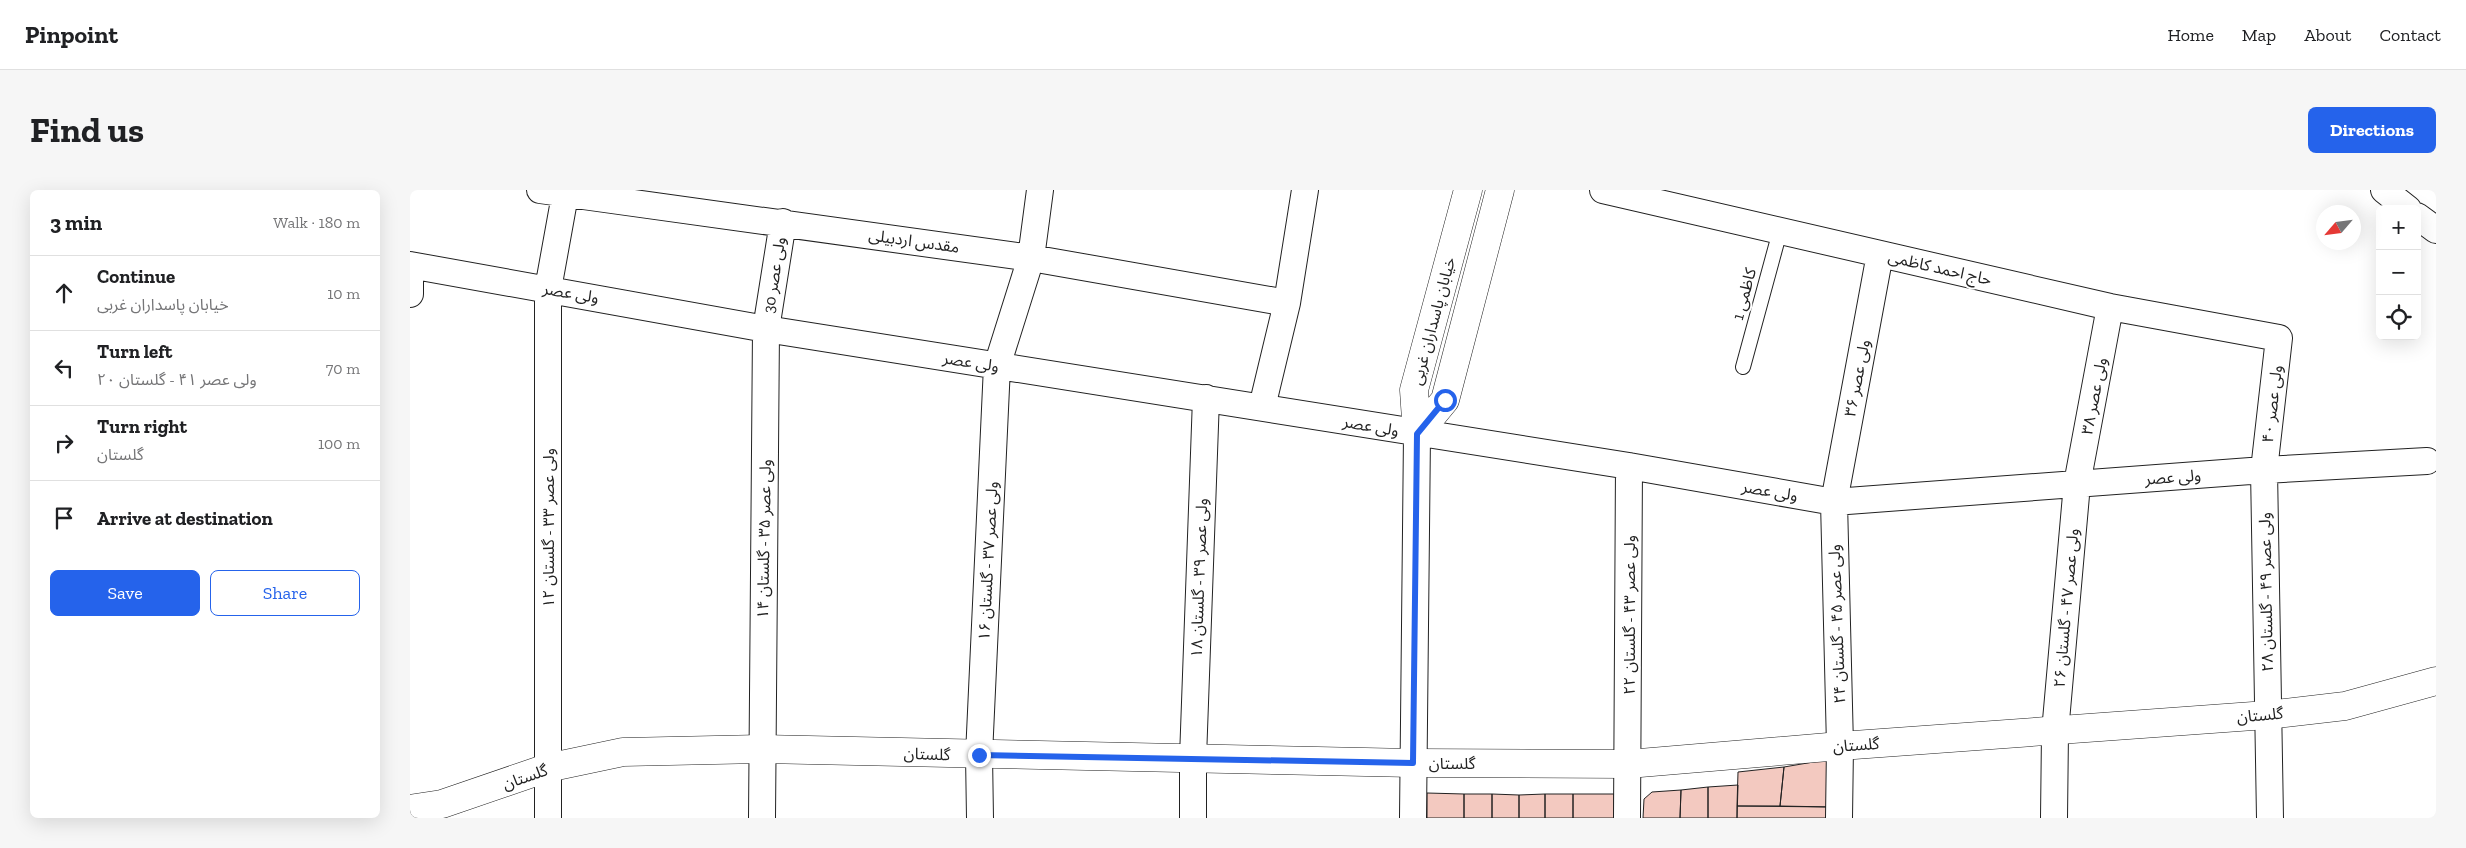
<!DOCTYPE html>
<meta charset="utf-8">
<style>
body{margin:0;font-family:"Zilla Slab","Noto Sans Arabic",serif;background:#f6f6f6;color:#202124}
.controls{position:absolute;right:15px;top:15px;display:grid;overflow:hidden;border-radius:8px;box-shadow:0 5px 20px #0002}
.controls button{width:45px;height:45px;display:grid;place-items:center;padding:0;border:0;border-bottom:1px solid #e0e0e0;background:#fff;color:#202124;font:25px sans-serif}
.compass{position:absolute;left:1906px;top:15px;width:45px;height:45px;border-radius:50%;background:#fff;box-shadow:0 5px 20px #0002;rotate:242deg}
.stop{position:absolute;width:15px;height:15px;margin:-11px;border:4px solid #2563eb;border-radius:50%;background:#fff}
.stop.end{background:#2563eb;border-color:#fff;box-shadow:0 1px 5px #0008}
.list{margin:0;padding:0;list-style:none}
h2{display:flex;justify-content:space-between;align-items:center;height:65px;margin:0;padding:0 20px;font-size:21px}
h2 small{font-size:16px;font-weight:400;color:#757577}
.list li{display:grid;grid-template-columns:32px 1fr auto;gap:15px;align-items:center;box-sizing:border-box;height:75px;padding:0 20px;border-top:1px solid #e0e0e0}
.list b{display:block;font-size:19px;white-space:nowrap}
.list p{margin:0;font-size:16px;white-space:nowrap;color:#757577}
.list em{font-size:16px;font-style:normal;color:#757577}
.actions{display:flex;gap:10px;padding:15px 20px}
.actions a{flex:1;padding:11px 0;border:1px solid #2563eb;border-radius:8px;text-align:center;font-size:18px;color:#2563eb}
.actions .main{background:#2563eb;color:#fff}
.icon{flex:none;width:28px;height:28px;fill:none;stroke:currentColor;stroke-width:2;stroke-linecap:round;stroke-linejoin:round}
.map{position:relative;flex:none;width:2026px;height:628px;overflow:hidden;border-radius:8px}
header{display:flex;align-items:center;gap:30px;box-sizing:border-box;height:70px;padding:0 25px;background:#fff;border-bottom:1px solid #e0e0e0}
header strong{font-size:24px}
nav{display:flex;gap:28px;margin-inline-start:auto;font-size:18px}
.intro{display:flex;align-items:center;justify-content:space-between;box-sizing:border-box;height:120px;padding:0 30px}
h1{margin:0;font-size:35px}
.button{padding:12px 22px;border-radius:8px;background:#2563eb;color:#fff;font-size:18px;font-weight:700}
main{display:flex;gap:30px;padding:0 30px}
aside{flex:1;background:#fff;border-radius:8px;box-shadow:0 5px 20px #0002}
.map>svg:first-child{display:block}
</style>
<header>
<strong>Pinpoint</strong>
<nav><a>Home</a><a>Map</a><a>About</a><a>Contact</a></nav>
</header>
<div class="intro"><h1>Find us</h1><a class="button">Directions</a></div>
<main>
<aside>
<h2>3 min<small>Walk · 180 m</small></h2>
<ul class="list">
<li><svg class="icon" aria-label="ahead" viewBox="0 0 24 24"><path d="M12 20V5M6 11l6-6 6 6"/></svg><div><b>Continue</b><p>خیابان پاسداران غربی</p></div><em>10 m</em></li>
<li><svg class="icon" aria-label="left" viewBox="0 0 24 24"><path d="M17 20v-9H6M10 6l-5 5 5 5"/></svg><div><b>Turn left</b><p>ولی عصر ۴۱ - گلستان ۲۰</p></div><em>70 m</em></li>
<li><svg class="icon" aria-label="right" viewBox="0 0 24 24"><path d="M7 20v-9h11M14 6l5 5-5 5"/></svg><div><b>Turn right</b><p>گلستان</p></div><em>100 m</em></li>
<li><svg class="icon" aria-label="arrive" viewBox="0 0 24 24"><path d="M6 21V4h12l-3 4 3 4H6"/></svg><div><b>Arrive at destination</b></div></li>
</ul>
<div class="actions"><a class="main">Save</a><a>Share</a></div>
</aside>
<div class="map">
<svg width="2026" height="628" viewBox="0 0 2026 628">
<rect width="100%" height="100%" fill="#fff"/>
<!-- building -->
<path fill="#f3c9c0" stroke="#222" d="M1421 569 1422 617 1370 616 1374 577Z
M1374 577 1370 616H1327L1328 582Z
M1328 595 1327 628H1298V597Z
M1298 597V628H1270L1271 600Z
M1271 600 1270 628H1233L1234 609 1242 602Z
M1017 603 1054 604V628H1017Z
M1054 604H1082V628H1054Z
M1082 604 1109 605V628H1082Z
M1135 604H1163V628H1135Z
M1135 604V628H1109V605Z
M1163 604H1204V628H1163Z
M1327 616 1422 617 1421 628H1327Z"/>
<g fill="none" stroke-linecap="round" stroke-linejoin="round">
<!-- service casing -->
<g stroke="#222" stroke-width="16">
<path id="service" d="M1333 177 1370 41"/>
</g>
<!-- minor casing -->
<g stroke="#222" stroke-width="28">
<path id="minor" d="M130 0 621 68 877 113
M1193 0 1700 117 1869 148 1854 280 1860 628
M1974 0 1998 19
M2007 26 2026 40
M0 75 356 139 1219 276 1424 312 1854 280 2017 271
M0 104V75
M852 217 877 113 895 0
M138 628V99L155 5
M352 628 356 139 373 32
M570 628 569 565 587 176 621 68 630 0
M783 628V568L796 208
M1003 628 1007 244
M1217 628 1219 276
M1429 628 1430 556 1424 312 1470 64
M1644 628 1645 542 1667 294 1700 117"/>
</g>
<!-- tertiary casing -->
<g stroke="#222" stroke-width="29">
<path id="tertiary" d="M1007 244 1035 210 1090 0
M1007 244 1004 200 1058 0
M0 619 32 614 137 578 213 562 351 559 1003 573 1218 574 1430 556 1857 525 1935 516 2026 491"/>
</g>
<!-- service -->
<use href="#service" stroke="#fff" stroke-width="14"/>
<!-- minor -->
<use href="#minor" stroke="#fff" stroke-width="26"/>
<!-- tertiary -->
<use href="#tertiary" stroke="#fff" stroke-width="28"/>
</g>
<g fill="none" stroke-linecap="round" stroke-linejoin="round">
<!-- route -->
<path stroke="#2563eb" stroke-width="6" d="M569 565 1003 573 1007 244 1035 210"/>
</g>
<g text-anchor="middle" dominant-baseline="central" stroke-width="4" stroke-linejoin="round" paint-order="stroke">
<!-- street labels -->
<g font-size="16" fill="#222" stroke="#fff">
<text transform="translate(504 51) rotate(8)">مقدس اردبیلی</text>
<text transform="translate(1530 78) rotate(13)">حاج احمد کاظمی</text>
<text transform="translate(364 85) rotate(-81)">ولی عصر 30</text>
<text transform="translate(161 103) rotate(10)">ولی عصر</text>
<text transform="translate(1334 104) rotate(-75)">کاظمی 1</text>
<text transform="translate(1023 131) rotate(-75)">خیابان پاسداران غربی</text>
<text transform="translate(561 172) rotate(9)">ولی عصر</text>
<text transform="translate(1447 188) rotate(-79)">ولی عصر ۳۶</text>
<text transform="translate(1684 206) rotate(-79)">ولی عصر ۳۸</text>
<text transform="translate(1862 214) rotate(-83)">ولی عصر ۴۰</text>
<text transform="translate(961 236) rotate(10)">ولی عصر</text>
<text transform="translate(1763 287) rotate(-4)">ولی عصر</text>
<text transform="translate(1360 301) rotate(10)">ولی عصر</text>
<text transform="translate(138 338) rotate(-90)">ولی عصر ۳۳ - گلستان ۱۲</text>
<text transform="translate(354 349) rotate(-89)">ولی عصر ۳۵ - گلستان ۱۴</text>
<text transform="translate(578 371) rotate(-87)">ولی عصر ۳۷ - گلستان ۱۶</text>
<text transform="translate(789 388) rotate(-88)">ولی عصر ۳۹ - گلستان ۱۸</text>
<text transform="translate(1856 402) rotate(-91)">ولی عصر ۴۹ - گلستان ۲۸</text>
<text transform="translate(1656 418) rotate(-85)">ولی عصر ۴۷ - گلستان ۲۶</text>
<text transform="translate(1219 425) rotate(-90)">ولی عصر ۴۳ - گلستان ۲۲</text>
<text transform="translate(1427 434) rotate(-92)">ولی عصر ۴۵ - گلستان ۲۴</text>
<text transform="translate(1850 525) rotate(-5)">گلستان</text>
<text transform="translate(1446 555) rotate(-4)">گلستان</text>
<text transform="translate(517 564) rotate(2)">گلستان</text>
<text x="1042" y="573">گلستان</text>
<text transform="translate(115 587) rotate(-19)">گلستان</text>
</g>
</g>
</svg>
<div class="controls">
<button>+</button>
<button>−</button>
<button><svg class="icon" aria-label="locate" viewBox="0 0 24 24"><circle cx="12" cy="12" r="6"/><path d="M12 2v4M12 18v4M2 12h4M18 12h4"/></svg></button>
</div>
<svg class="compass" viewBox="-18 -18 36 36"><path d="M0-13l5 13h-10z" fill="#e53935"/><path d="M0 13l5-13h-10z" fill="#757577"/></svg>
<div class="stop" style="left:1035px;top:210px"></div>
<div class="stop end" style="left:569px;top:565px"></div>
</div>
</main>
